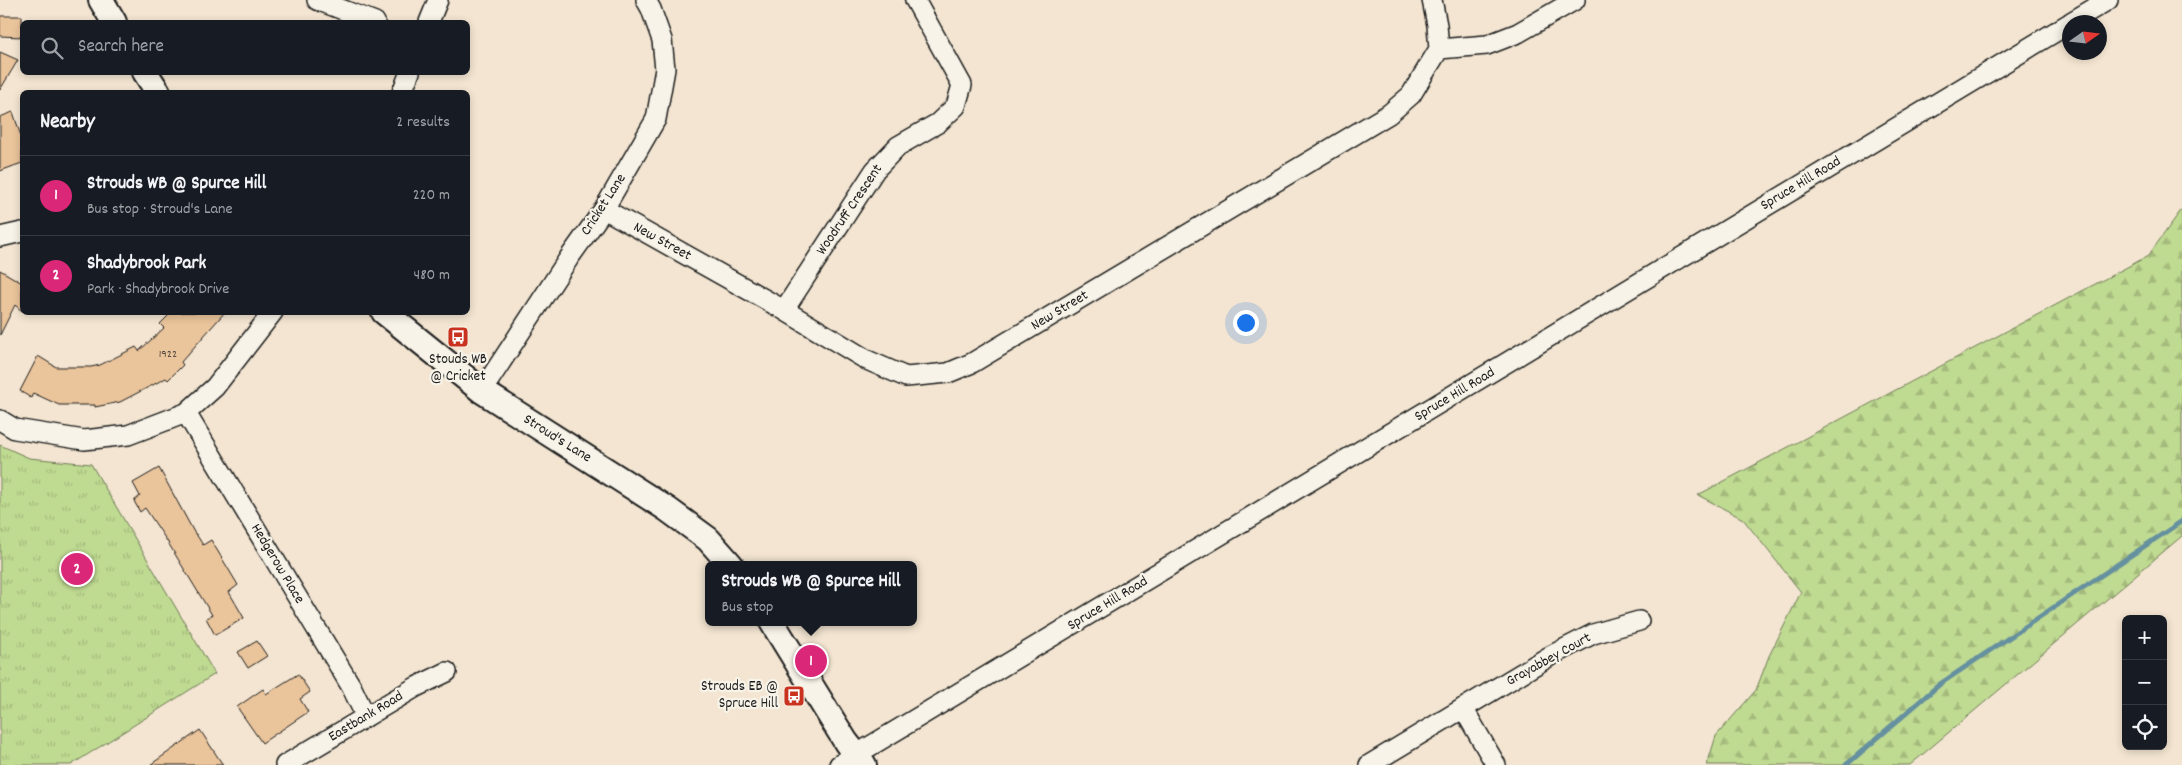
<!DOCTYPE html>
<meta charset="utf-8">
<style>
body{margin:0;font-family:Dekko,sans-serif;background:#20242c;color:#f1f3f6}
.controls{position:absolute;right:15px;bottom:15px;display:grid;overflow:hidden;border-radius:8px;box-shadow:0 2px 8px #0003}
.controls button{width:45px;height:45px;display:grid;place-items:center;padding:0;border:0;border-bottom:1px solid #363941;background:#171b24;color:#f1f3f6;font:25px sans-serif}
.compass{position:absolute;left:2062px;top:15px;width:45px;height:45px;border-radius:50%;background:#171b24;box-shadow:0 2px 8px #0003;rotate:76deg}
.you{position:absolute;left:1245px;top:322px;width:18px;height:18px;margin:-12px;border:4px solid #fff;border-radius:50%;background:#1a73e8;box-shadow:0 0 0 8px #1a73e833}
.badge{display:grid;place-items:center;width:32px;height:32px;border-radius:50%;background:#db2777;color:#fff;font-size:16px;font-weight:700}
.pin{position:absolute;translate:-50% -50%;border:2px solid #fff;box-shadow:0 1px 5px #0006}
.popup{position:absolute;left:705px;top:561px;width:212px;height:65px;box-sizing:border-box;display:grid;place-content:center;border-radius:8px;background:#171b24;filter:drop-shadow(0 1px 4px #0005);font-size:16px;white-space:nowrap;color:#9ea1a6}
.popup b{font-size:19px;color:#f1f3f6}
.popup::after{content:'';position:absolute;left:50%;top:100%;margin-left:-10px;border:10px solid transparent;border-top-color:#171b24}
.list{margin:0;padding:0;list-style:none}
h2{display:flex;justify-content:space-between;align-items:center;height:65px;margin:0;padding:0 20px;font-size:21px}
h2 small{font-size:16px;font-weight:400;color:#9ea1a6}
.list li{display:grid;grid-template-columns:32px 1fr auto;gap:15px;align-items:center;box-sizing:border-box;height:80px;padding:0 20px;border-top:1px solid #363941}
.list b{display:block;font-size:19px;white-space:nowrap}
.list p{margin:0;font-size:16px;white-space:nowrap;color:#9ea1a6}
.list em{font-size:16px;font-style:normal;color:#9ea1a6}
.icon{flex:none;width:28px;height:28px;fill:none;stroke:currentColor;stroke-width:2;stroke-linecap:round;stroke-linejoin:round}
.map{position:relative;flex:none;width:2182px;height:765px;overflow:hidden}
.search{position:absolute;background:#171b24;box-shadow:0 2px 8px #0003;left:20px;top:20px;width:450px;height:55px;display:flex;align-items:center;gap:12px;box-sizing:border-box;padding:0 18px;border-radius:8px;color:#9ea1a6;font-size:19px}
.panel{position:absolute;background:#171b24;box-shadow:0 2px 8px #0003;left:20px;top:90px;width:450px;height:225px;border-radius:8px}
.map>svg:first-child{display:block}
</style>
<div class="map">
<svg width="2182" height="765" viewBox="0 0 2182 765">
<defs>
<pattern id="forest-firs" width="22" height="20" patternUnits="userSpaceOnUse" patternTransform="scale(1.25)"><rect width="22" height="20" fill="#bfda91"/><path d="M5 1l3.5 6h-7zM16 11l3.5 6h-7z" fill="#a4ba7c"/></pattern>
<pattern id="park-tufts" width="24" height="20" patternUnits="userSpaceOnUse" patternTransform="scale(1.25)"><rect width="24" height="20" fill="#bfda91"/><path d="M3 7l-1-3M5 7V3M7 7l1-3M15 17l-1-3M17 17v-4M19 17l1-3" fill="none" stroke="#a4ba7c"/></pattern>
</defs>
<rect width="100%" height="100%" fill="#f3e5d1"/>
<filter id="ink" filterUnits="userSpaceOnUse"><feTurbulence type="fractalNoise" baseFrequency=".02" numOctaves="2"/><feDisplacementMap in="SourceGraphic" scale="10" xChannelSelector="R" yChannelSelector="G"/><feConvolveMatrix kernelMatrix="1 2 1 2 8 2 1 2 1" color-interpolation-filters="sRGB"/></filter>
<g filter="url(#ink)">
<!-- forest -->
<path fill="url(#forest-firs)" stroke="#6e7b56" d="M2182 209V536L1910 765H1707L1716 736 1756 690 1769 656 1801 592 1743 519 1698 495 2148 256Z"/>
<!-- park -->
<path fill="url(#park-tufts)" stroke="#6e7b56" d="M0 445 29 458 91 464 215 674 71 765H0Z"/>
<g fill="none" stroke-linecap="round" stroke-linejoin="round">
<!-- stream -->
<path stroke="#65909f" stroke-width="5" d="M1846 765 1940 684 2182 521"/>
</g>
<!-- building -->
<path fill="#eac49b" stroke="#1c1c1c" d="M0 16H22V37L0 36Z
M0 52 18 60 0 90Z
M13 112 22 139V163L0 171V117Z
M0 270 22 283V311L15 305 0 335Z
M172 312H225L181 362 183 365 168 380 166 378 120 402 95 407V405H59L33 393 31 398 20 391 38 356 56 367H91L100 365 136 347 139 351 164 328 160 324Z
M159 468 195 534H196L203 545 211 540 238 585 229 592 244 618 215 635 206 618 212 615 167 541 145 508 140 512 134 501 140 496 133 483Z
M257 641 267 656 248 668 238 652Z
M298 674 310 692 300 699 308 712 262 743 237 707 263 689 266 694Z
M200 730 223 765H150Z"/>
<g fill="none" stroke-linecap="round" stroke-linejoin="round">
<!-- minor casing -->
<g stroke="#1c1c1c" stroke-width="22">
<path id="minor" d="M317 0 375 22
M429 22 438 0
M2071 22 2108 0
M1439 49 1487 45 1518 33 1575 0
M402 92 410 72
M604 209 784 310 867 360 906 377 948 373 972 363 1389 114 1411 95 1439 49 1437 25 1432 0
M0 237 22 232
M784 310 875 170 898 146 938 123 956 106 962 85 915 0
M482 391 569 258 604 209 656 119 665 69 662 40 651 9 646 0
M186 413 351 686 366 717
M0 420 15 429 84 440 128 435 186 413 215 387 273 312
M1463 708 1496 765
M285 765 416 687 447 672
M839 765 2070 23
M1369 765 1550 656 1593 634 1639 621"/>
</g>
<!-- tertiary casing -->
<g stroke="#1c1c1c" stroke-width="28">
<path id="tertiary" d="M101 0 114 22
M145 72 158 92
M384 312 482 391 667 509 708 539 731 565
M772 622 846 742 864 765"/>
</g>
<!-- minor -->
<use href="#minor" stroke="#f7f3e8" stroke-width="19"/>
<!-- tertiary -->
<use href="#tertiary" stroke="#f7f3e8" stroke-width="24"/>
</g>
</g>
<!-- icons -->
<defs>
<g id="bus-square" transform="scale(1.125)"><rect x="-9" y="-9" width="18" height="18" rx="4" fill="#c8321e" stroke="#f7f3e8"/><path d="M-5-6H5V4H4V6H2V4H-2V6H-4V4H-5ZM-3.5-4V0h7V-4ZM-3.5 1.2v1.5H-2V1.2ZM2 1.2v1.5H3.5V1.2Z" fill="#fff"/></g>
</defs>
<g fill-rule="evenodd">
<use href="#bus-square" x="458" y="337"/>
<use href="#bus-square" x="794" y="696"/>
</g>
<g text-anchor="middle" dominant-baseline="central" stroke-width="4.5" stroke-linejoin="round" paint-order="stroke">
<!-- number labels -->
<g font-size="12" fill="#50463c">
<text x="168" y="354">1922</text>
</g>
<!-- street labels -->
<g font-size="15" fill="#1c1c1c" stroke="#f7f3e8">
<text transform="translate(1801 184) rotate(-31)">Spruce Hill Road</text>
<text transform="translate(604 205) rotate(-57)">Cricket Lane</text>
<text transform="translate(850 210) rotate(-56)">Woodruff Crescent</text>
<text transform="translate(662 242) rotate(29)">New Street</text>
<text transform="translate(1060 311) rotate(-31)">New Street</text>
<text transform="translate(1455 395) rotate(-31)">Spruce Hill Road</text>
<text transform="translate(557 439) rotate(32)">Stroud's Lane</text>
<text transform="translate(277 564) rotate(59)">Hedgerow Place</text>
<text transform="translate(1108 604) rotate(-31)">Spruce Hill Road</text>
<text transform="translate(1549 660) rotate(-29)">Grayabbey Court</text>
<text transform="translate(366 717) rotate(-31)">Eastbank Road</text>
</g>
<!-- poi labels -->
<g font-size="15" fill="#1c1c1c" stroke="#f7f3e8">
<text x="458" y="360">Stouds WB<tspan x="458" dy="17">@ Cricket</tspan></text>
<text x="778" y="687" text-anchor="end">Strouds EB @<tspan x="778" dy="17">Spruce Hill</tspan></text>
</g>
</g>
</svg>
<div class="controls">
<button>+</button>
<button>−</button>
<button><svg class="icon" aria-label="locate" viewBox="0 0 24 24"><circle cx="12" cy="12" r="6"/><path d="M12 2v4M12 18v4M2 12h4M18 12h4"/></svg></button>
</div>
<svg class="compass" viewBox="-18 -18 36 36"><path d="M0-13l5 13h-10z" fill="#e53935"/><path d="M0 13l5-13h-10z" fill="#9ea1a6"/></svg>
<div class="you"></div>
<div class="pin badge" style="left:811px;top:661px">1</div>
<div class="popup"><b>Strouds WB @ Spurce Hill</b>Bus stop</div>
<div class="pin badge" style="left:77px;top:569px">2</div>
<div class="search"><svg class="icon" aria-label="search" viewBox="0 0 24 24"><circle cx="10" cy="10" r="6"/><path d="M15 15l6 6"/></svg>Search here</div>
<section class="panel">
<h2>Nearby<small>2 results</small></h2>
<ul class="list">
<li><span class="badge">1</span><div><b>Strouds WB @ Spurce Hill</b><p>Bus stop · Stroud's Lane</p></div><em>220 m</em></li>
<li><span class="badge">2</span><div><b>Shadybrook Park</b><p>Park · Shadybrook Drive</p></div><em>480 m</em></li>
</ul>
</section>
</div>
